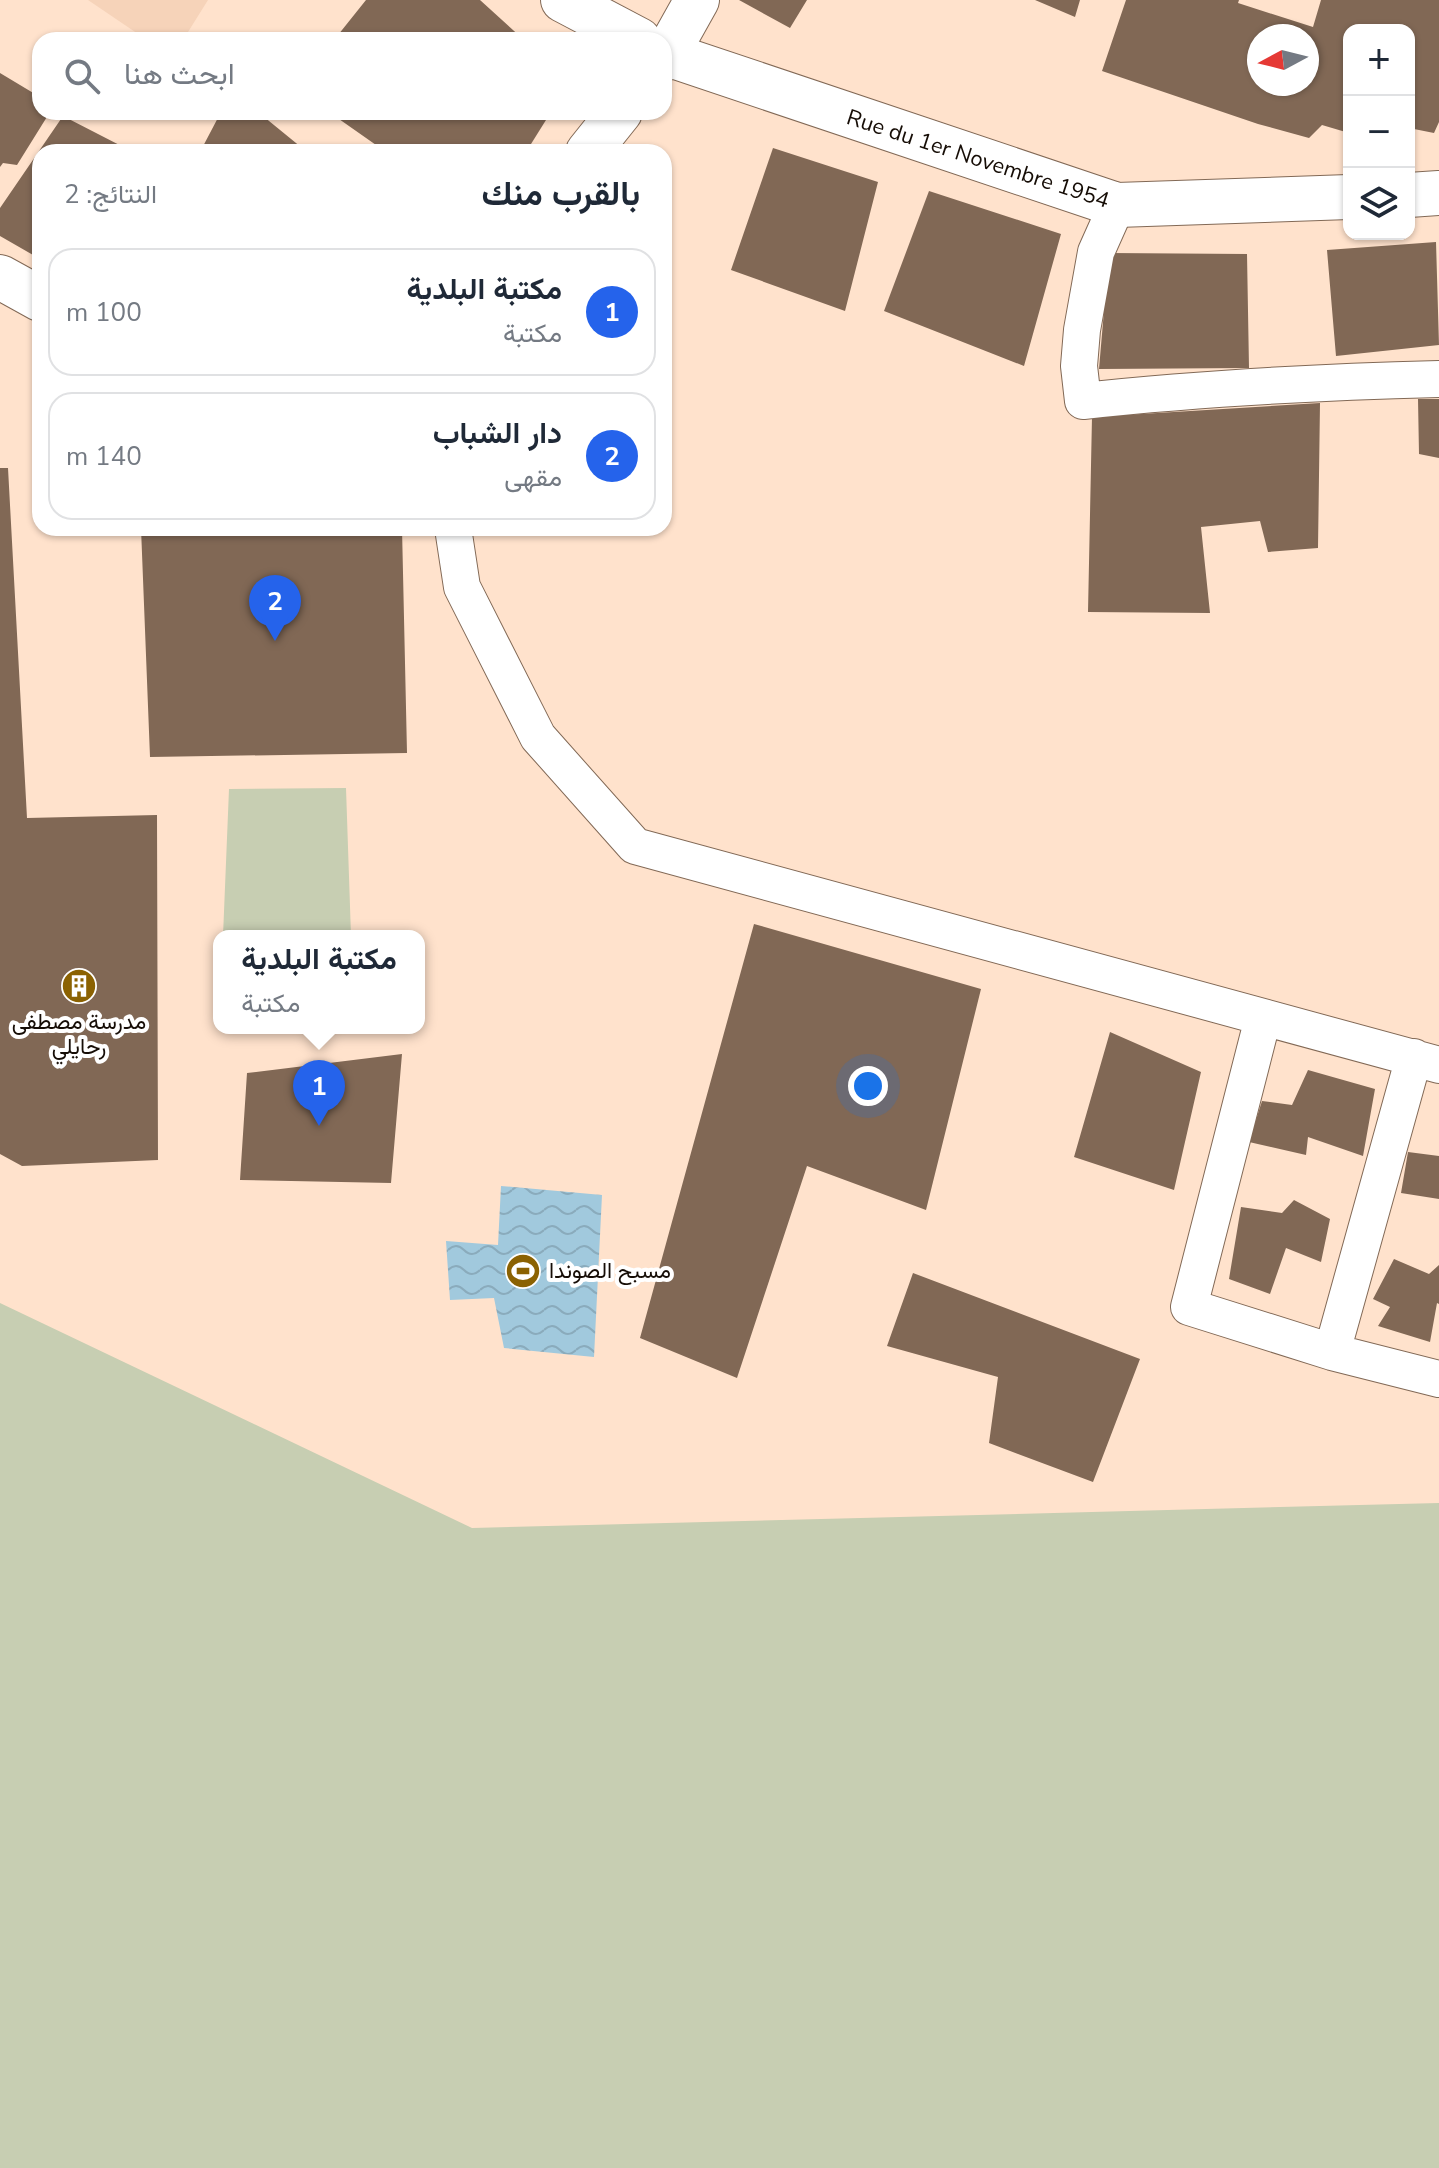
<!DOCTYPE html>
<html lang="ar">
<meta charset="utf-8">
<style>
body{margin:0;font-family:"Nunito Sans",Vazirmatn,sans-serif;background:#f2f2f3;color:#1f2937;direction:rtl}
.controls{position:absolute;right:24px;top:24px;display:grid;overflow:hidden;border-radius:16px;box-shadow:0 2px 6px #0004}
.controls button{width:72px;height:72px;display:grid;place-items:center;padding:0;border:0;border-bottom:2px solid #e0e1e3;background:#fff;color:#1f2937;font:40px sans-serif}
.compass{position:absolute;left:1247px;top:24px;width:72px;height:72px;border-radius:50%;background:#fff;box-shadow:0 2px 6px #0004;rotate:263deg}
.you{position:absolute;left:868px;top:1086px;width:28px;height:28px;margin:-20px;border:6px solid #fff;border-radius:50%;background:#1a73e8;box-shadow:0 0 0 12px #1a73e833}
.badge{display:grid;place-items:center;width:52px;height:52px;border-radius:50%;background:#2563eb;color:#fff;font-size:26px;font-weight:700}
.pin{position:absolute;translate:-50% -66px;filter:drop-shadow(0 2px 4px #0008)}
.pin::after{content:'';position:absolute;top:42px;width:28px;height:24px;background:inherit;clip-path:polygon(0 0,100% 0,50% 100%)}
.popup{position:absolute;left:213px;top:930px;width:212px;height:104px;box-sizing:border-box;display:grid;place-content:center;border-radius:16px;background:#fff;filter:drop-shadow(0 2px 6px #0005);font-size:26px;white-space:nowrap;color:#747a83}
.popup b{font-size:30px;color:#1f2937}
.popup::after{content:'';position:absolute;left:50%;top:100%;margin-left:-16px;border:16px solid transparent;border-top-color:#fff}
.list{margin:0;padding:0;list-style:none}
h2{display:flex;justify-content:space-between;align-items:center;height:104px;margin:0;padding:0 32px;font-size:34px}
h2 small{font-size:26px;font-weight:400;color:#747a83}
.list li{display:grid;grid-template-columns:52px 1fr auto;gap:24px;align-items:center;box-sizing:border-box;height:128px;margin:0 16px 16px;padding:0 16px;border:2px solid #e0e1e3;border-radius:24px}
.list b{display:block;font-size:30px;white-space:nowrap}
.list p{margin:0;font-size:26px;white-space:nowrap;color:#747a83}
.list em{font-size:26px;font-style:normal;color:#747a83}
.icon{flex:none;width:44px;height:44px;fill:none;stroke:currentColor;stroke-width:2;stroke-linecap:round;stroke-linejoin:round}
.map{position:relative;flex:none;width:1439px;height:2168px;overflow:hidden;direction:ltr}
.search{position:absolute;background:#fff;box-shadow:0 2px 6px #0004;left:32px;top:32px;width:640px;height:88px;display:flex;align-items:center;gap:20px;box-sizing:border-box;padding:0 28px;border-radius:24px;color:#747a83;font-size:30px}
.panel{position:absolute;background:#fff;box-shadow:0 2px 6px #0004;left:32px;top:144px;width:640px;height:392px;border-radius:24px;direction:rtl}
.map>svg:first-child{display:block}
</style>
<div class="map">
<svg width="1439" height="2168" viewBox="0 0 1439 2168">
<defs>
<pattern id="water-waves" width="16" height="10" patternUnits="userSpaceOnUse" patternTransform="scale(2)"><rect width="16" height="10" fill="#a1c9dd"/><path d="M0 5q4-4 8 0t8 0" fill="none" stroke="#8aabbc"/></pattern>
</defs>
<rect width="100%" height="100%" fill="#ffe2cc"/>
<!-- built -->
<path fill="#f6d3b9" d="M88 0H208L183 40H147Z"/>
<!-- green -->
<path fill="#c7ceb2" d="M346 788 351 936H223L229 789Z
M0 1303 472 1528 1439 1503V2168H0Z"/>
<!-- water -->
<path fill="url(#water-waves)" d="M501 1186 602 1195 594 1357 504 1348 494 1298 450 1300 446 1241 498 1245Z"/>
<!-- building -->
<path fill="#816855" fill-rule="evenodd" d="M366 0H480L524 40H334Z
M739 0H807L790 28Z
M1035 0H1080L1075 17Z
M1126 0H1239L1238 3 1313 27 1321 0H1439V122L1434 133 1409 128V30H1349V133L1322 125 1309 138 1258 124 1102 71ZM1259 36H1307V84H1259Z
M0 73 40 97V112H50L17 165 3 163 0 167Z
M221 112H258L307 152H200Z
M329 112H551L526 152H386Z
M63 116 133 152H40V259L0 236V208Z
M773 148 878 182 845 311 731 270Z
M929 191 1061 234 1024 366 884 311Z
M1436 242 1439 345 1336 356 1327 250Z
M1109 253 1247 254 1249 368 1099 369Z
M1418 399H1439V458L1419 454Z
M1320 403 1318 548 1268 552 1260 521 1201 527 1210 613 1088 612 1092 417Z
M0 468H8L27 818 157 815 158 1160 22 1166 0 1154Z
M141 528H402L407 753 150 757Z
M754 924 981 989 926 1210 807 1166 737 1378 640 1338Z
M1110 1032 1201 1072 1174 1190 1074 1157Z
M402 1054 391 1183 240 1180 247 1073Z
M1308 1070 1375 1089 1363 1156 1308 1137 1306 1155 1249 1142 1262 1101 1292 1105Z
M1408 1152 1439 1156V1199L1401 1193Z
M1294 1200 1330 1219 1321 1262 1286 1248 1270 1294 1229 1279 1241 1207 1282 1213Z
M1394 1259 1429 1274 1439 1265V1304L1437 1303 1430 1342 1378 1326 1390 1307 1373 1299Z
M913 1273 1140 1359 1093 1482 989 1443 998 1377 887 1346Z"/>
<g fill="none" stroke-linecap="round" stroke-linejoin="round">
<!-- minor casing -->
<g stroke="#826956" stroke-width="38">
<path id="minor" d="M1117 205 1096 252 1082 330 1079 366 1083 401C1202 388 1320 382 1439 379
M453 528 462 587 538 737 635 846 1439 1065
M1263 1018 1189 1307 1332 1352 1439 1379
M1332 1352 1414 1057"/>
</g>
<!-- tertiary casing -->
<g stroke="#826956" stroke-width="46">
<path id="tertiary" d="M664 59 697 0
M588 152 620 112
M0 277 40 299"/>
</g>
<!-- secondary casing -->
<g stroke="#826956" stroke-width="46">
<path id="secondary" d="M563 0 639 40
M664 53 1117 205 1349 197
M1409 195 1439 193"/>
</g>
<!-- minor -->
<use href="#minor" stroke="#fff" stroke-width="36"/>
<!-- tertiary -->
<use href="#tertiary" stroke="#fff" stroke-width="44"/>
<!-- secondary -->
<use href="#secondary" stroke="#fff" stroke-width="44"/>
</g>
<!-- icons -->
<defs>
<g id="building-disc" transform="scale(1.8)"><circle r="9.5" fill="#8b6202" stroke="#fff"/><path d="M-4-6H4V6H1V3H-1V6H-4ZM-2.5-4.3h1.7v1.8h-1.7ZM.8-4.3h1.7v1.8H.8ZM-2.5-1h1.7V.8h-1.7ZM.8-1h1.7V.8H.8Z" fill="#fff"/></g>
<g id="stadium-disc" transform="scale(1.8)"><circle r="9.5" fill="#8b6202" stroke="#fff"/><path d="M0-5a6.5 5 0 1 0 0 10a6.5 5 0 1 0 0-10ZM-3.5-1.8h7v3.6h-7Z" fill="#fff"/></g>
</defs>
<g fill-rule="evenodd">
<use href="#building-disc" x="79" y="986"/>
<use href="#stadium-disc" x="523" y="1271"/>
</g>
<g text-anchor="middle" dominant-baseline="central" stroke-width="8" stroke-linejoin="round" paint-order="stroke">
<!-- street labels -->
<g font-size="22" fill="#160d06" stroke="#fff">
<text transform="translate(978 159) rotate(18)">Rue du 1er Novembre 1954</text>
</g>
<!-- poi labels -->
<g font-size="22" fill="#160d06" stroke="#fff">
<text x="79" y="1022">مدرسة مصطفى<tspan x="79" dy="25">رحايلي</tspan></text>
<text x="549" y="1271" text-anchor="start">مسبح الصوندا</text>
</g>
</g>
</svg>
<div class="controls">
<button>+</button>
<button>−</button>
<button><svg class="icon" aria-label="layers" viewBox="0 0 24 24"><path d="M12 4l9 5-9 5-9-5zM3 14l9 5 9-5"/></svg></button>
</div>
<svg class="compass" viewBox="-18 -18 36 36"><path d="M0-13l5 13h-10z" fill="#e53935"/><path d="M0 13l5-13h-10z" fill="#747a83"/></svg>
<div class="you"></div>
<div class="pin badge" style="left:319px;top:1126px">1</div>
<div class="popup"><b>مكتبة البلدية</b>مكتبة</div>
<div class="pin badge" style="left:275px;top:641px">2</div>
<div class="search"><svg class="icon" aria-label="search" viewBox="0 0 24 24"><circle cx="10" cy="10" r="6"/><path d="M15 15l6 6"/></svg>ابحث هنا</div>
<section class="panel">
<h2>بالقرب منك<small>النتائج: 2</small></h2>
<ul class="list">
<li><span class="badge">1</span><div><b>مكتبة البلدية</b><p>مكتبة</p></div><em>100 m</em></li>
<li><span class="badge">2</span><div><b>دار الشباب</b><p>مقهى</p></div><em>140 m</em></li>
</ul>
</section>
</div>
